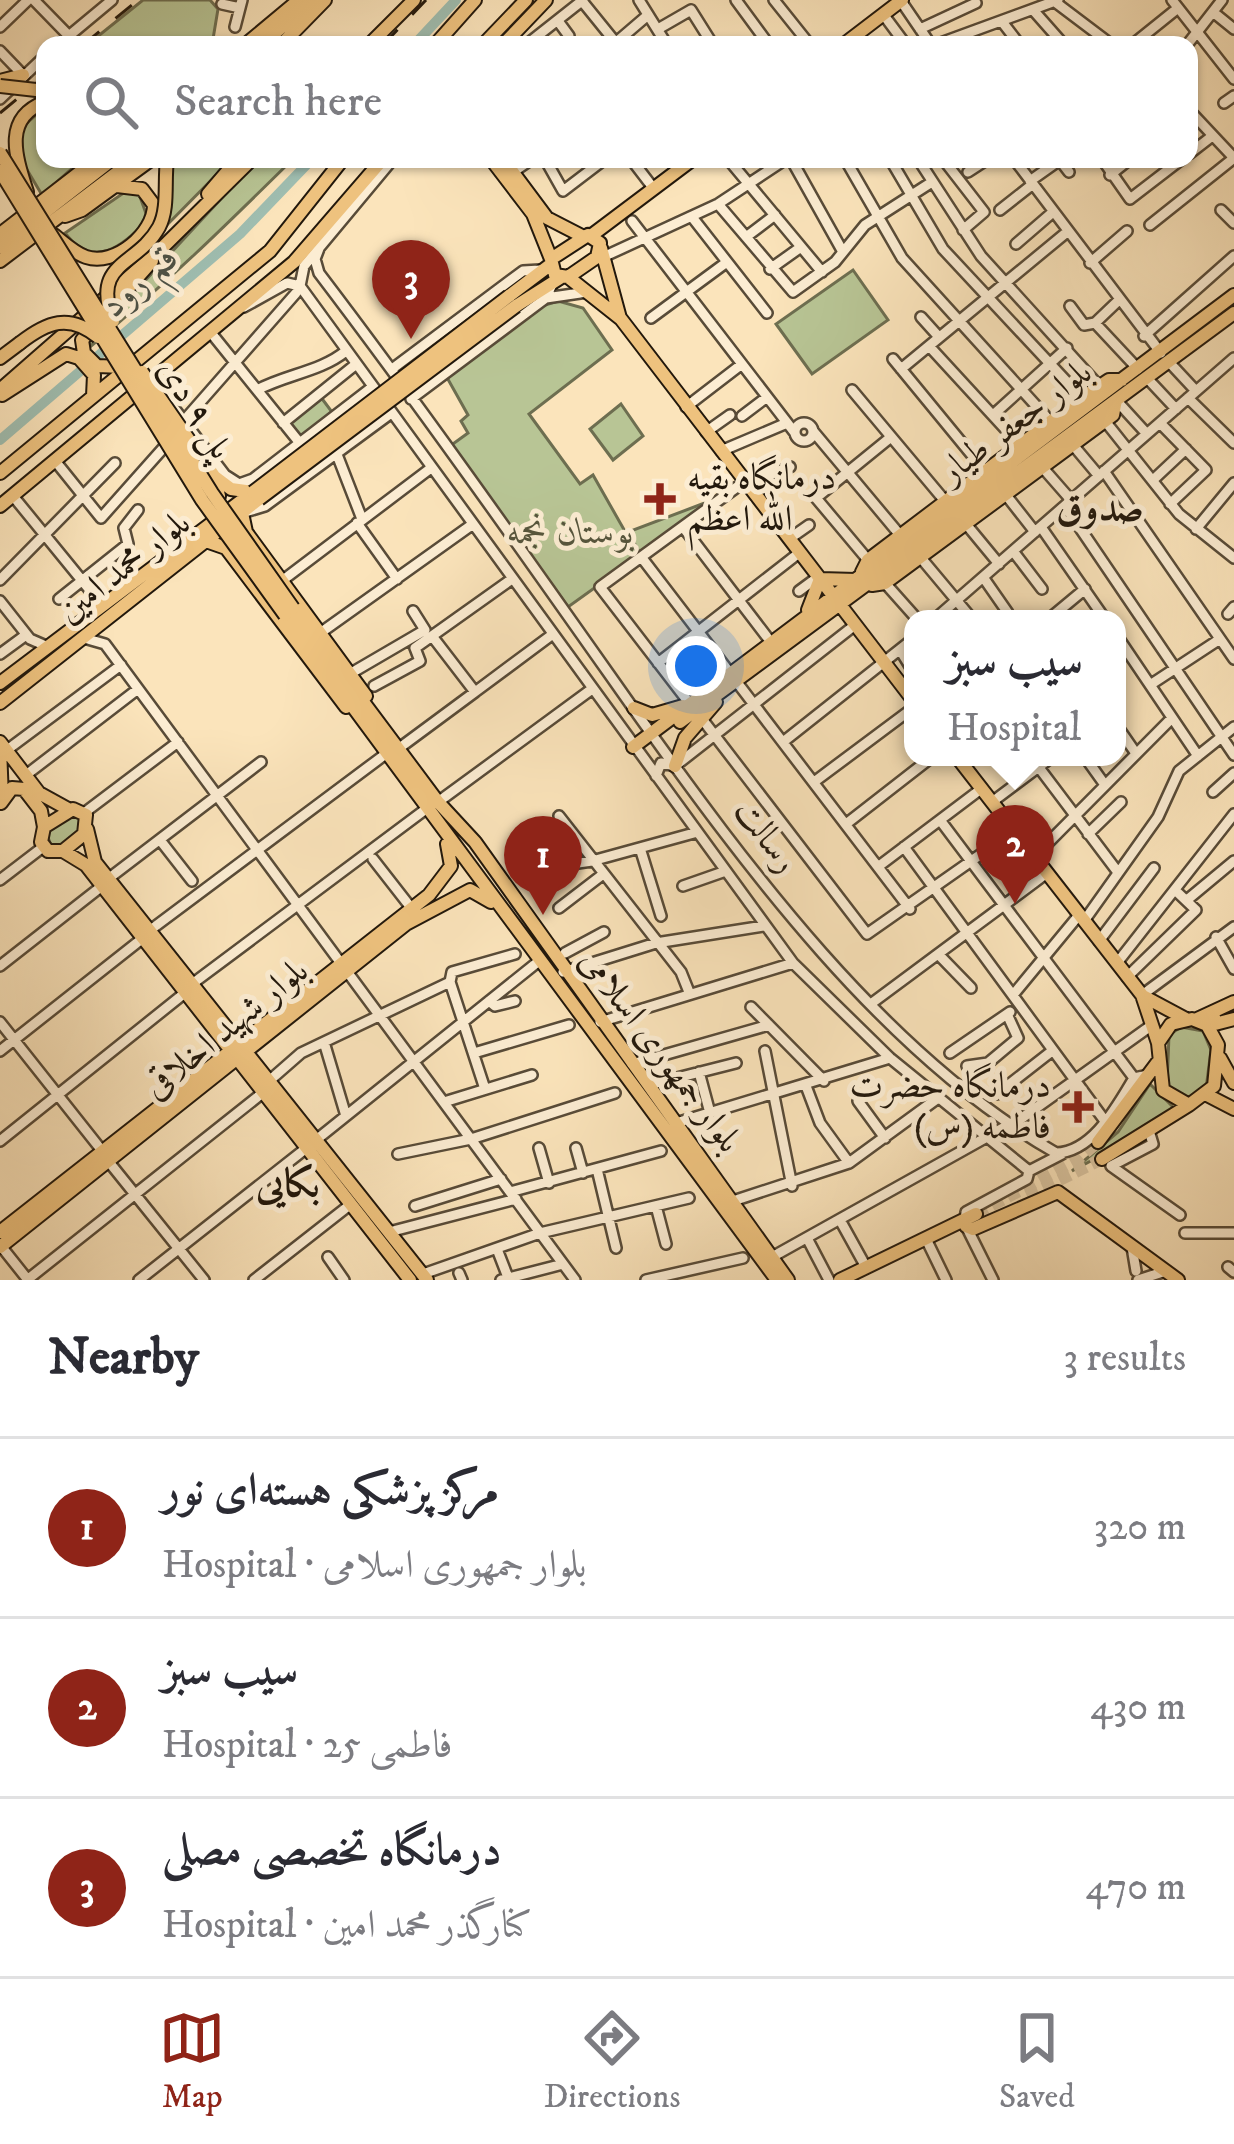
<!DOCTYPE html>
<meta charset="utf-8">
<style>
body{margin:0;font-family:"IM FELL DW Pica",Amiri,serif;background:#f2f2f3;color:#2b2b33}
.you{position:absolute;left:696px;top:666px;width:42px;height:42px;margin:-30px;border:9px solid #fff;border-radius:50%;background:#1a73e8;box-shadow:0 0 0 18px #1a73e833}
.badge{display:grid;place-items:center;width:78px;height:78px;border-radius:50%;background:#8f2418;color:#fff;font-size:39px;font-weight:700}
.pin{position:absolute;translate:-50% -99px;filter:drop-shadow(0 3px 6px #0008)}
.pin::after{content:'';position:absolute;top:63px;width:42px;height:36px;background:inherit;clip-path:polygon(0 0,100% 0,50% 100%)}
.popup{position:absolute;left:904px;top:610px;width:222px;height:156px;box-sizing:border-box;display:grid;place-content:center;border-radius:24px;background:#fff;filter:drop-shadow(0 3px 9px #0005);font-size:39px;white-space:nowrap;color:#7c7c81}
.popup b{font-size:45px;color:#2b2b33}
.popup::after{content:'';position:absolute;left:50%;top:100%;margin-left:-24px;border:24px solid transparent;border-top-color:#fff}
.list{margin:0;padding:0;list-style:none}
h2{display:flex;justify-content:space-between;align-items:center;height:156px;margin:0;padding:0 48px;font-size:51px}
h2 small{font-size:39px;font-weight:400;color:#7c7c81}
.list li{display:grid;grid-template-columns:78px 1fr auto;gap:36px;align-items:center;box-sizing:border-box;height:180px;padding:0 48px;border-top:3px solid #e1e1e2}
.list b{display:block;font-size:45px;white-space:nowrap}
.list p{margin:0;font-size:39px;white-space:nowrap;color:#7c7c81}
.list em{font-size:39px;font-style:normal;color:#7c7c81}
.icon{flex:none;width:66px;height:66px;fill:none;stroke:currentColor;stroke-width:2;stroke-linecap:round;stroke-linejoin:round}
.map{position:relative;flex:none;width:1234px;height:1280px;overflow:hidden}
.search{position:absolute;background:#fff;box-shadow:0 3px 9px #0004;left:36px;right:36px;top:36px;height:132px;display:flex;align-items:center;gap:30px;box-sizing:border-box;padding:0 42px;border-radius:24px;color:#7c7c81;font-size:45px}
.sheet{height:696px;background:#fff}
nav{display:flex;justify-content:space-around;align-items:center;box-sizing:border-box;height:168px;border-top:3px solid #e1e1e2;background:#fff;font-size:33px;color:#7c7c81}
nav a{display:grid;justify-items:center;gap:6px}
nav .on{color:#8f2418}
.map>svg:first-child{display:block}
</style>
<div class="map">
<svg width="1234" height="1280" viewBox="0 0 1234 1280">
<rect width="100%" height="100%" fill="#fbe4bb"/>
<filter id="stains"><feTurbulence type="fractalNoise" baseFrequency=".00167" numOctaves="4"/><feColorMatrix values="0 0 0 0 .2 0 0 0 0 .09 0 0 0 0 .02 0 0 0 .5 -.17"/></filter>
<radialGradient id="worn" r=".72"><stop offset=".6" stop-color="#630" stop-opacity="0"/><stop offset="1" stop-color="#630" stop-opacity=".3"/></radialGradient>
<!-- green -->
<path fill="#b8c595" stroke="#6d6e50" stroke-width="3" d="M143 0H210L218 9 212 45H87Z
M45 107V159H83L42 195 23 163 21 128Z
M171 159H232L164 228Z
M258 159H293C226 225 164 286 91 346L87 336 116 312Z
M125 192 139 194 148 219C123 247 93 270 65 233Z
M853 270 888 320 812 374 776 324Z
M558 301 583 308 612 350 529 414 580 484 593 475 639 556 568 607 450 446 468 433 461 421 468 415 445 374 542 306Z
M320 396 332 412 301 438 288 422Z
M621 404 643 436 613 460 590 429Z
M710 501 711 503 641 555 628 532Z
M80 813 82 833 53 850 45 830Z
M1181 1027 1203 1031 1211 1050 1206 1089 1186 1099 1167 1086 1169 1035Z
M1150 1084 1177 1111 1171 1118 1072 1171 1118 1132Z"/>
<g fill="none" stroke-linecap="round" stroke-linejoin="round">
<!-- river -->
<path stroke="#9fbeb1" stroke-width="10" d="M414 45 456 0
M0 440 240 234 312 159"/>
<!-- major-tunnel -->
<path stroke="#dac5a1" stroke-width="12" stroke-dasharray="12 6" stroke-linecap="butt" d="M1027 1196 1102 1159
M976 1214 1077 1160 1098 1142"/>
<!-- minor casing -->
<g stroke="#584b38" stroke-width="14">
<path id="minor" d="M34 0 69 36
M639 0 667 45
M736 0 769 45
M774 0 810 45
M1172 0 1234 79
M582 1 616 43
M901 1 931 45
M1055 2 1112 45
M222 4 240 8
M1034 11 1064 45
M1213 12 1234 29
M883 14 906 45
M558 21 569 36
M1003 23 1020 45
M0 27 28 0
M235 27 242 0
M658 29 691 10 713 45
M920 29 976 3
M58 45 112 0
M526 45 583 0
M613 45 648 15
M935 45 1058 0
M1132 45 1178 8
M1187 45 1222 0
M0 51 23 75
M0 99 45 56
M1224 103 1234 96
M1189 110 1234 158
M1189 154 1211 137
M545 159 563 191 605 159
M631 159 654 189
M728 159 822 272
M791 159 843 252
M845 159 902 258 1050 421
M890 159 943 249 1082 398
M918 159 981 256 1099 386
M943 159 984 212 963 230
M1014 159 1161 353
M1059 159 1069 172
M1102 159 1130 199 1182 159
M513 172 532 159
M968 172 988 159
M1110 175 1130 159
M1030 181 1054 164
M718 204 793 292 835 262 865 225 932 182
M1000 210 1033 184
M1221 210 1234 223
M692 217 767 313
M632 221 795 433
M1150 225 1234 158
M746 237 775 215
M1016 244 1053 212
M320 246 315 259 319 273C427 415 530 562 633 708 745 865 885 1056 1056 1153 1093 1152 1117 1106 1134 1078L1148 1075
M603 257 718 204 786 159
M1090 263 1127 231
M770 269 801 247
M300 286 304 266 393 159
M546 298 587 292
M1070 306 1084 325 1095 323
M244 307 287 283 300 286 793 963 890 1058 1029 1171 1027 1179 966 1212 965 1220
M921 317 939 337
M651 318 727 262
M1095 323 1138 369
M1095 323 1118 301
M212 334 299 442
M1144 336 1234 256
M929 346 1020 445
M893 359 985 471
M1169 362 1196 391
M392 369 523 271 540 270
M901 369 1067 232
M1147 378 1176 409
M257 390C287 374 320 372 346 351
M852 390 945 501
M164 395 225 475 239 484 253 479 371 388
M1188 398 1234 443
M411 399 546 298 553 282
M1116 400 1147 434
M686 407 742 364
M993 415 1067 348
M188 416 296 293
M742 416 767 397
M1105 421 1179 514 1234 558
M283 423 355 365
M1160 423 1206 470 1170 504
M795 432a9 9 0 1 1 18 0a9 9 0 1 1-18 0Z
M813 431 900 535
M706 432 730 415
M1073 445 1099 476
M721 451 787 423
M336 452 362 519
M56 462 101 518 166 445
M1043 468 1071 500
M1104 471 1234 659
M1153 480 1186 449
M1006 495 1035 532
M13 496 102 605
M1065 506 1234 755
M242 513 265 506 390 414
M357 523 397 579
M966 524 999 564
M683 527 767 637
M1041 527 1105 619
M1196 529 1234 483
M789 539 809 525
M1013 551 1042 589
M642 558 730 673
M921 558 972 619
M868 560 816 498 891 437
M983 577 1008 613 1000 619
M0 580 115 463
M283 580 431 468
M885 583 917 619
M799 591 818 577
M59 599 128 544 124 528 138 510
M0 601 30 639 46 646
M1228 614 1234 607
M935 619 1234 358
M1049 619 1085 589
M323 631 473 524
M432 636 475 692 553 634
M1117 636 1198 756
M84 638 105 644 575 1280
M900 650 913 671
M0 654 26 635
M658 663 799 553
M353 672 425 630 413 611
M736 681 910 909
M1150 685 1220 639
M374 686 420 661 415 648 512 579
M690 704 600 587 737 487 790 467
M699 715 867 934 1014 831
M1117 726 1135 752
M783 742 913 639
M398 749 475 692
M7 750 121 665
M1031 757 1117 871
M1085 757 1105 785
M26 775 138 689
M656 776 661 763 675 766 855 625
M814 782 913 708
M1213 792 1234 773
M438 802 592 689
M992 802 1052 757
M84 813 178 742
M559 816 681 972 689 992
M940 820 1134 1078
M846 824 932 757
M1088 834 1121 802
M160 840 192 881
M904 847 1105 1121
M640 848 661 916
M1034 857 1172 718
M373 859 412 909
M879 866 981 789
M529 870 592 861 694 833
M108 879 261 762
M0 880 43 847
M683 886 723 872
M1187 900 1234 861
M559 908 602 875
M1084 921 1158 817 1179 771 1234 727
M149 931 387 753
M1216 937 1234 969
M1099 941 1154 868
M565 953 604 932
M938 954 971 988
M1117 963 1234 814
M0 966 102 886
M563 972 656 943 764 926
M1127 977 1196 910 1176 891
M450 982 485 1089
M192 984 426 809
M1013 995 1079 915
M1142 995 1234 927
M489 1001 495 1006 515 1001
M872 1003 1047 873
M751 1007 824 1081
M0 1022 103 1152
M600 1022 793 963
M324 1042 346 1116
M0 1051 143 938
M765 1051 792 1186
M474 1053 569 1025
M950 1053 1010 1012
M632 1064 769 1025
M967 1066 988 1063 1018 1038 1007 1014
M699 1072 710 1113
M269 1081 301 1053 450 982 452 972 515 954
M657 1083 736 1063
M806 1086 820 1123 849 1163
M997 1094 1052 1051
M858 1101 885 1138
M444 1102 532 1075
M1022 1118 1152 1025
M676 1123 890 1058
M1150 1134 1153 1144 1111 1166 1180 1215
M316 1140 539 961
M0 1141 186 992
M539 1148 549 1183
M576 1148 583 1173
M398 1154 471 1139 615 1093
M109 1162 204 1280
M597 1169 616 1248
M1029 1171 1062 1154
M510 1192 661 1151
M733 1201 849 1163 938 1098
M415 1206 501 1179
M656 1206 666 1244
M840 1220 866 1267
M966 1226 993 1280
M389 1232 516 1199
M1185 1233H1234
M807 1238 829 1280
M928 1243 946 1280
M1 1246 28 1280
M1132 1247 1136 1271
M497 1249 509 1280
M328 1257 344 1280
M772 1257 1012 1123
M1228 1267 1234 1272
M459 1273 462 1280
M423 1274 540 1233 689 1198
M27 1280 265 1091
M139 1280 309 1146
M254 1280 351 1204
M501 1280 563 1264
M646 1280 743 1258
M1138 1280 1166 1271"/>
</g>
<!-- major casing -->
<g stroke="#22180c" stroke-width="16">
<path id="major" d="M245 45 299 0
M261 45 313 0
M281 45 325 0
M369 45 414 0
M435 45 475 0
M483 45 526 0
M503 45 546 0
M843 45 902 0
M0 81 23 75
M491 159 533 214 551 259
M503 159 547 218 582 236
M27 192C16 157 2 118 45 102
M208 194 238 159
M65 216 82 210 152 159
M0 234 97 159
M54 235C64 243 74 253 86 257 115 267 154 233 154 205L142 189 117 186
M588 235 600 243 597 257 568 277 555 275 551 259Z
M592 235 693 159
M0 247 113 159
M601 248 620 318
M0 261 135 159
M568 277 621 319 913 700
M509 296 550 265
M516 306 560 278
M0 358 20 343
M123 367 97 366 84 353 82 340 152 261
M0 390 160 250 252 159
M2 395 66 354 79 358 94 375 93 396
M189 440 214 476 219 496 212 503
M0 473 270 251 343 159
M215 477 231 489 253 492
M0 506 294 262 383 159
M242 513 246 532 366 696
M206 541 226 548 346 707
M862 572 868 560 1082 398 1109 380H1122
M872 585 885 583 1113 415 1116 400
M293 608 438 802 475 842 788 1280
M808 610 820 579 856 580
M285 615 777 1280
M0 683 253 492
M0 703 259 499
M634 708 652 715 683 706
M680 722 1234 313
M0 742 39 793 68 809
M633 747 1234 295
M0 748 2 798
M957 757 1142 995 1158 1043
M675 766 685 738 716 702
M1 803 12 788 24 789 41 811 44 827
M73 809 86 815 84 834 63 851H48L41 842 44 827Z
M87 829 95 862 427 1280
M63 851 86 865 410 1280
M1143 996 1186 1019
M1213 1012 1215 1024 1234 1019
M1192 1019 1207 1025 1218 1045 1214 1086 1189 1105 1163 1090 1158 1043 1171 1024Z
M1195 1020 1234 1002
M1220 1058 1234 1083
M1207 1095 1234 1109
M1098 1142 1157 1063
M1102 1159 1189 1105
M966 1226 973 1229 1058 1192 1178 1280
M0 1232 429 895 451 866 447 844
M0 1247 406 924 470 890 491 902
M840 1280 976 1214"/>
</g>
<!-- minor -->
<use href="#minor" stroke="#fcedd3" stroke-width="9"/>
<!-- major -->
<use href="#major" stroke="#eec27e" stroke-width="12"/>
<!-- rail -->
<path stroke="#22180c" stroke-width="3" stroke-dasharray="21 21" stroke-linecap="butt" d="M83 45 138 0
M383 45 426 0
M0 113 45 76
M267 165 273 159"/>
<!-- major-bridge casing -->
<g stroke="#22180c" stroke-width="16" stroke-linecap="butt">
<path id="major-bridge" d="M0 86 45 91
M0 153 212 493 293 608
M0 171 202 500 285 615
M113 321C91 261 137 267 159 227 169 208 164 182 167 160
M20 343C47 322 69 313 98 337
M142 372 189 440
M253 492 509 296
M259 499 516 306"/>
</g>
<!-- major-bridge -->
<use href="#major-bridge" stroke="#eec27e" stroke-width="12"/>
</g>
<!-- markers -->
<g fill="#8f2418" stroke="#fcedd3" stroke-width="4.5">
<path d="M654 481h12v12h12v12h-12v12h-12v-12h-12v-12h12z"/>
<path d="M1072 1089h12v12h12v12h-12v12h-12v-12h-12v-12h12z"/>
</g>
<g text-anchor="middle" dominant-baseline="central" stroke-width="10" stroke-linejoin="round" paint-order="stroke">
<!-- street labels -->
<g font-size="36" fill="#22180c" stroke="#fcedd3">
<text transform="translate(195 409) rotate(58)">پل ۹ دی</text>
<text transform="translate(1016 422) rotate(-37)">بلوار جعفر طیار</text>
<text transform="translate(124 567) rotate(-38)">بلوار محمد امین</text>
<text transform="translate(766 836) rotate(53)">رسالت</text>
<text transform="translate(226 1029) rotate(-39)">بلوار شهید اخلاقی</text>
<text transform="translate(660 1051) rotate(53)">بلوار جمهوری اسلامی</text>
</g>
<!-- poi labels -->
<g font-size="36" fill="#22180c" stroke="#fcedd3" text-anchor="start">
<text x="687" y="478">درمانگاه بقیه<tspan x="687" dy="41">الله اعظم</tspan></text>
<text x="1051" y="1086" text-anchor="end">درمانگاه حضرت<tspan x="1051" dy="41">فاطمه (س)</tspan></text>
</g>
<!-- park labels -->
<g font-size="36" font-style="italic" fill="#56553c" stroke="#fcedd3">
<text x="571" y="532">بوستان نجمه</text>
</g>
<!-- water labels -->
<g font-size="39" font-style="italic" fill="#4e5246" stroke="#fcedd3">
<text transform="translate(140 281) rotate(-41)">قم رود</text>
</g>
<!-- neighbourhood labels -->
<g font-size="39" font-weight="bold" fill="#22180c" stroke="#fcedd3">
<text x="1100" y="508">صدوق</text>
<text x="288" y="1184">بکایی</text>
</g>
</g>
<rect width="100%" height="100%" filter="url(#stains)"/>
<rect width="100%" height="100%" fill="url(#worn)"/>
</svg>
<div class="you"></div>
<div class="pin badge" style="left:543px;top:915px">1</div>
<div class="pin badge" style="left:1015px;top:904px">2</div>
<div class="popup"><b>سیب سبز</b>Hospital</div>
<div class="pin badge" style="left:411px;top:339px">3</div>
<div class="search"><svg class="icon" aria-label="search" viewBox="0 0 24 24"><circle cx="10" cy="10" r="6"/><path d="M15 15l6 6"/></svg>Search here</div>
</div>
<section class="sheet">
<h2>Nearby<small>3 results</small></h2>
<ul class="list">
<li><span class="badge">1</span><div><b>مرکز پزشکی هسته‌ای نور</b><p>Hospital · بلوار جمهوری اسلامی</p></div><em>320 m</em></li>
<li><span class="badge">2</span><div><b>سیب سبز</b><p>Hospital · فاطمی 25</p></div><em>430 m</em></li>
<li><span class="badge">3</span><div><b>درمانگاه تخصصی مصلی</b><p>Hospital · کنارگذر محمد امین</p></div><em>470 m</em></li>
</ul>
</section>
<nav>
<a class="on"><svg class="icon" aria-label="map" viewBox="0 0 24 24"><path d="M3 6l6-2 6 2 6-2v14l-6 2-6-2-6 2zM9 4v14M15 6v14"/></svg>Map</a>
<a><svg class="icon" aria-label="directions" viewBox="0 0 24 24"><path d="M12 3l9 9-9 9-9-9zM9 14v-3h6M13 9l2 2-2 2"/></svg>Directions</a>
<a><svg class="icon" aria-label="saved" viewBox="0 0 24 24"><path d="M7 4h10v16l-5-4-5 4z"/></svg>Saved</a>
</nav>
